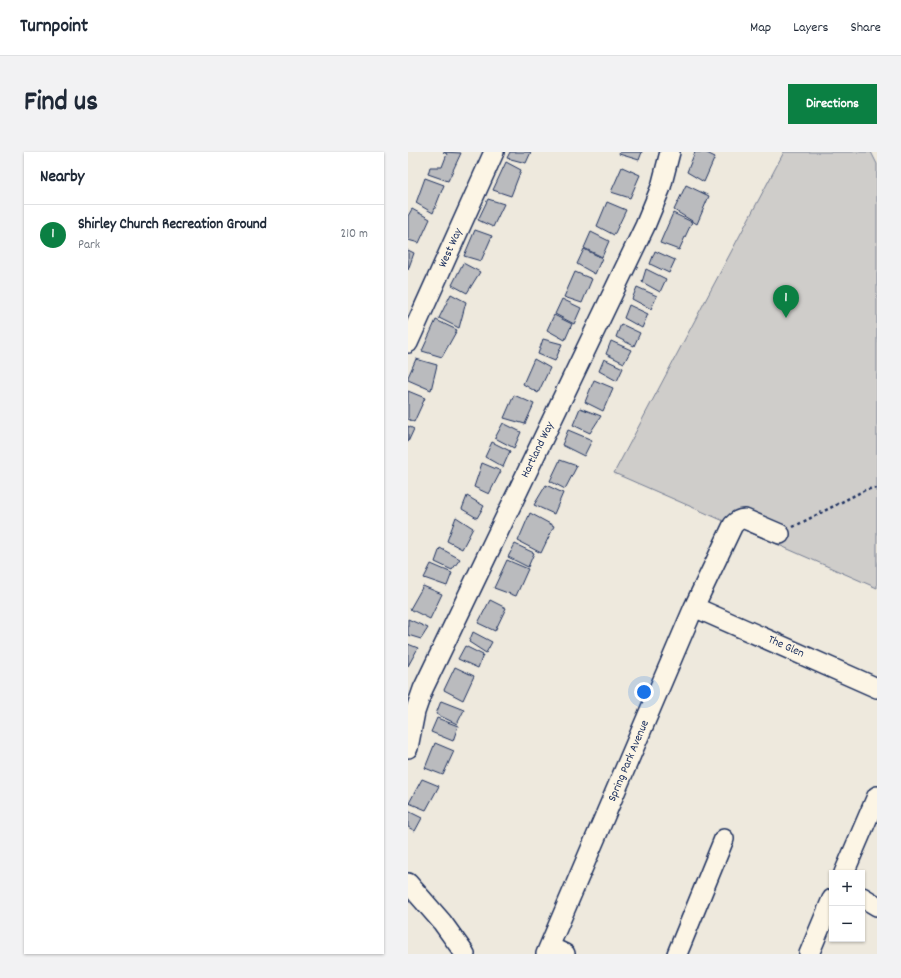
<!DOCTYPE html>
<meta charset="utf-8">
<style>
body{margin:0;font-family:Dekko,sans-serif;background:#f2f2f3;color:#1f2937}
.controls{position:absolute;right:12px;bottom:12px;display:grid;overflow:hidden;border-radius:0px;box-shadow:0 1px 3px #0004}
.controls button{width:36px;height:36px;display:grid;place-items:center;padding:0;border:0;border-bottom:1px solid #e0e1e3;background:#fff;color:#1f2937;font:20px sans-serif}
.you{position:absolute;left:236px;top:540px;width:14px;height:14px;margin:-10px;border:3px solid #fff;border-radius:50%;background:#1a73e8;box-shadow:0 0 0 6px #1a73e833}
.badge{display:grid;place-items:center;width:26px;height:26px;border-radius:50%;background:#0b8043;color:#fff;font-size:13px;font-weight:700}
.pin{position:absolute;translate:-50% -33px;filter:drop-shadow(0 1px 2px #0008)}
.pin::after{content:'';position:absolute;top:21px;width:14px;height:12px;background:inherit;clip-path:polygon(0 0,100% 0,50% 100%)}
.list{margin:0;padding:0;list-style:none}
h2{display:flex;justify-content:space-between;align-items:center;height:52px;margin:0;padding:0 16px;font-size:17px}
h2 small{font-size:13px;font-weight:400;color:#747a83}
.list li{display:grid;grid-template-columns:26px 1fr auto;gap:12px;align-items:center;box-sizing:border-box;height:60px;padding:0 16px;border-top:1px solid #e0e1e3}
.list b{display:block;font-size:15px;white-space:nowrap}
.list p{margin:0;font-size:13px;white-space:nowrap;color:#747a83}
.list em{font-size:13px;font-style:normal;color:#747a83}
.map{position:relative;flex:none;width:469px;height:802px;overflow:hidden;border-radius:0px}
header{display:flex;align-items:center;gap:24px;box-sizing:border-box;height:56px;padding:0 20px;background:#fff;border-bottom:1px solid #e0e1e3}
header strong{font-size:19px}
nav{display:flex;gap:22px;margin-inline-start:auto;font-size:14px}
.intro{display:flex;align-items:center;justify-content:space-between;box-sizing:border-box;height:96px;padding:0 24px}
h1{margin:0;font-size:28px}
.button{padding:10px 18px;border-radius:0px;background:#0b8043;color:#fff;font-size:14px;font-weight:700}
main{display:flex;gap:24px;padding:0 24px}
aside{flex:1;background:#fff;border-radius:0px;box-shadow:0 1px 3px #0004}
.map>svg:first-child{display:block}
</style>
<header>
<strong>Turnpoint</strong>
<nav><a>Map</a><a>Layers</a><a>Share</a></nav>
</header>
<div class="intro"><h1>Find us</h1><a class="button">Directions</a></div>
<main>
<aside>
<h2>Nearby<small></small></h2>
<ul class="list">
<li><span class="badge">1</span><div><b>Shirley Church Recreation Ground</b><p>Park</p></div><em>210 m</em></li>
</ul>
</aside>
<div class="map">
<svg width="469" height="802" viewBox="0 0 469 802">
<rect width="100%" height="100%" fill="#eee9dd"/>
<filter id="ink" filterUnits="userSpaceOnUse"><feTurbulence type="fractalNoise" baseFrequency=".025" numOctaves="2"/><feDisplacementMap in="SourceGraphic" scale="8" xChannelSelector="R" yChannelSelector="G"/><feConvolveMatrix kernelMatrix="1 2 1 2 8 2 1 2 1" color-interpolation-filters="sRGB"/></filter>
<g filter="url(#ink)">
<!-- green -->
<path fill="#cfcdca" stroke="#757e94" d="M376 0H463L469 12V436L206 321Z"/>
<!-- building -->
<path fill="#babbbe" stroke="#1b2f5e" d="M35 0 53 1 40 29 20 22 22 15H34L39 2Z
M102 0H123L118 11 99 6Z
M212 0H234L231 8 211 2Z
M287 0H297L307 5 296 30 279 20Z
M98 10 113 18 103 44 85 38Z
M214 15 232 23 222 46 203 40Z
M17 26 36 33 25 61 8 51Z
M278 33 301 44 289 72 266 58Z
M80 47 96 52 85 75 70 68Z
M199 50 218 58 206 83 189 74Z
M4 57 22 67 11 91 0 88V64Z
M265 61 284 70 271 98 252 91Z
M67 78 84 84 73 109 56 104Z
M183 80 201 89 194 105 176 96Z
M176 97 194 106 187 122 169 112Z
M0 98 6 101 0 118Z
M247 99 267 108 261 121 242 112Z
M55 111 72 120 59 141 44 133Z
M238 117 258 127 252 140 234 130Z
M167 120 184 127 174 151 156 145Z
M229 135 249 144 243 157 224 147Z
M43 142 58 150 51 176 31 166Z
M154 147 173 156 166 172 147 162Z
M221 153 240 162 234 176 216 166Z
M146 163 164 172 157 188 139 178Z
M28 168 49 178 34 205 14 199Z
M213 172 232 181 226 194 208 185Z
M135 187 154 192 147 209 130 202Z
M203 189 223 198 216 211 198 202Z
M8 207 29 213 23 238 0 228V225Z
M126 207 142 216 130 241 115 232Z
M196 207 215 216 209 229 191 219Z
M186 228 205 236 195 259 177 250Z
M0 239 17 246 6 270 0 267Z
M106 243 126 252 117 272 96 266Z
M172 256 193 264 182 281 165 273Z
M95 271 113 280 106 296 87 286Z
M0 274 6 277 0 290Z
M160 278 184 288 176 304 154 293Z
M84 290 102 299 95 315 77 305Z
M152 308 169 314 157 337 142 329Z
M74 311 93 319 81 342 66 335Z
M138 333 155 341 146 362 126 353Z
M59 344 76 354 69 366 54 357Z
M122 361 146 374 133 401 110 389Z
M48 365 65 376 54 397 39 389Z
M107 392 126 401 120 415 100 405Z
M32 396 52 407 44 418 27 410Z
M99 408 120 417 108 444 86 436Z
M23 412 44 421 39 434 16 426Z
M15 434 34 442 22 467 2 457Z
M82 448 98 456 87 479 70 471Z
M0 467 20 476 13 487 0 483Z
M65 480 84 490 78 501 61 490Z
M0 492 10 496 0 514Z
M57 494 75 503 70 516 50 507Z
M47 515 66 524 55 548 36 538Z
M33 549 56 558 49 572 28 562Z
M29 566 50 574 45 589 23 580Z
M27 591 46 599 35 623 17 616Z
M14 627 31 634 18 658 1 651Z
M0 659 14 666 7 679 0 675Z"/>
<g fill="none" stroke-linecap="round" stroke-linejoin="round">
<!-- minor casing -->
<g stroke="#1b2f5e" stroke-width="22">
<path id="minor" d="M0 191 86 0
M286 455 469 536
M0 596 7 560 15 537 237 74 253 35 262 0
M436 721 469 644
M0 731 34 770 57 802
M454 745 469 754
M142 795 157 802
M138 802 286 455 325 373C329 369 331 367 337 367L372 382
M269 802 316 687
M401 802 424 747"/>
</g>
<!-- path -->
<path stroke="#1b2f5e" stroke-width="2.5" stroke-dasharray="3 3" stroke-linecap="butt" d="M385 375 457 338 466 336 469 338"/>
<!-- minor -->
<use href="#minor" stroke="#fcf5e5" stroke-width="19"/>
</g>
</g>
<g text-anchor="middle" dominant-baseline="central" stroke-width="3" stroke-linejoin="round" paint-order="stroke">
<!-- street labels -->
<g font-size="12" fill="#1b2f5e" stroke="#fcf5e5">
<text transform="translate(43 96) rotate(-66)">West Way</text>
<text transform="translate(130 298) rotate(-64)">Hartland Way</text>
<text transform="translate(378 495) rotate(24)">The Glen</text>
<text transform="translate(221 609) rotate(-67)">Spring Park Avenue</text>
</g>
</g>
</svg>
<div class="controls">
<button>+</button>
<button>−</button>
</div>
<div class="you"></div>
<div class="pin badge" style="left:378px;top:166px">1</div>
</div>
</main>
